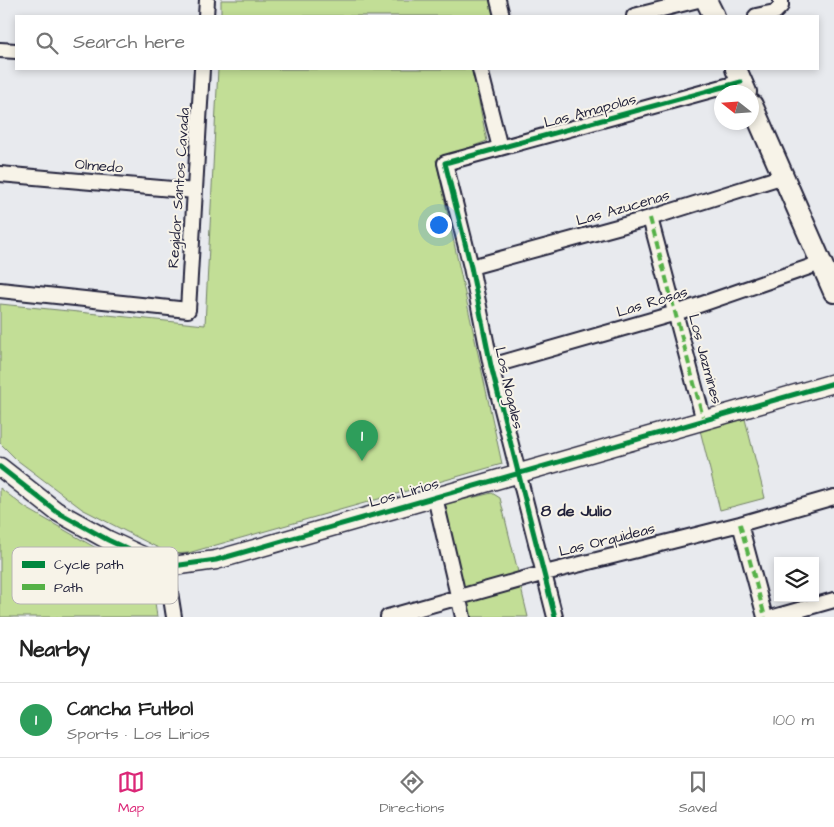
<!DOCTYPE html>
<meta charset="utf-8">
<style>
body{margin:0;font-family:"Architects Daughter",sans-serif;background:#f2f2f2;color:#222}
.controls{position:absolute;right:15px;bottom:15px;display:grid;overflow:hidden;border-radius:0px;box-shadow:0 2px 8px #0003}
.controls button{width:45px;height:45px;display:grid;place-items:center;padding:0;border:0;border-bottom:1px solid #e0e0e0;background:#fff;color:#222;font:25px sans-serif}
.compass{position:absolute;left:714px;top:85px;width:45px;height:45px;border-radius:50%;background:#fff;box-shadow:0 2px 8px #0003;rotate:287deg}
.you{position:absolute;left:438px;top:224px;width:18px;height:18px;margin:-12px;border:4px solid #fff;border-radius:50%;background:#1a73e8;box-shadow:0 0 0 8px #1a73e833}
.badge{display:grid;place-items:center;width:32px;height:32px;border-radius:50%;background:#db2777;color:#fff;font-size:16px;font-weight:700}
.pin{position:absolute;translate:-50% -41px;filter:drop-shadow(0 1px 2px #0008)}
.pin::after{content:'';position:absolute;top:26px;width:18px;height:15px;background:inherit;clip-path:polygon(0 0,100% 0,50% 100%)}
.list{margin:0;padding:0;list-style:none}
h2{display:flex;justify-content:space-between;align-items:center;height:65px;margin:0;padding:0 20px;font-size:21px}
h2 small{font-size:16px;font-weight:400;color:#767676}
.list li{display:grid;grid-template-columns:32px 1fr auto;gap:15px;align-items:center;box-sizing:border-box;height:75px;padding:0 20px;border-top:1px solid #e0e0e0}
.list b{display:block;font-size:19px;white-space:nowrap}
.list p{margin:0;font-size:16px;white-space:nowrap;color:#767676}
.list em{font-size:16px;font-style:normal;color:#767676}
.icon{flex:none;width:28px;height:28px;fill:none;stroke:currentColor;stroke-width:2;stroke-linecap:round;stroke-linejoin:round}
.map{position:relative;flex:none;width:834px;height:617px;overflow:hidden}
.search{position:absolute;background:#fff;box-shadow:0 2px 8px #0003;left:15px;right:15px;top:15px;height:55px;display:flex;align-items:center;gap:12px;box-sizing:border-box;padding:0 18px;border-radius:0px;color:#767676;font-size:19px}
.sheet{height:140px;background:#fff}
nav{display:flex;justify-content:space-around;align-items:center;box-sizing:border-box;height:70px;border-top:1px solid #e0e0e0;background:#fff;font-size:14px;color:#767676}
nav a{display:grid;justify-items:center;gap:2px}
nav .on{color:#db2777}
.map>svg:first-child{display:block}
</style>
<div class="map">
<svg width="834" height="617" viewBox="0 0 834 617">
<rect width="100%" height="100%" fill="#e8eaee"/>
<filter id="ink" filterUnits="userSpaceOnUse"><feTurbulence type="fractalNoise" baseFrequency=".02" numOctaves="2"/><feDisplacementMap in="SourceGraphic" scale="10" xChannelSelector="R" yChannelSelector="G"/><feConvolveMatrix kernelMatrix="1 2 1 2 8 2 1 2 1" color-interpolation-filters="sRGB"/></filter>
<g filter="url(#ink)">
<!-- green -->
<path fill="#c2de96" stroke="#728068" d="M221 0H491L494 16H221Z
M218 69H472L487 141 436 160 502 464 188 553 170 554 82 509 17 460 0 443V304L205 325Z
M745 419 765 498 720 510 700 430Z
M0 488 26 508 152 580 157 617H0Z
M492 493 500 498 519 576 461 591 441 505Z
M521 588 528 617H469L465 602Z"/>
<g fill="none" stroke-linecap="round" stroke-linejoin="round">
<!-- minor casing -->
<g stroke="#22223b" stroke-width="18">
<path id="minor" d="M498 0 502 16
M206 16 207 0
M634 16 698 0
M756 16 775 12 781 6V0
M0 50 16 51
M480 69 500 148
M0 174 195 191
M650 218 704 421
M471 267 650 218 784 176
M0 290 188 310 202 69
M491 366 676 313 821 263
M435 497 463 617
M740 524 765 617
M166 567 174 617
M388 617 545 573 740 524 834 497
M555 617 491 366 471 267 445 163 741 82
M774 617 834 600"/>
</g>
<!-- tertiary casing -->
<g stroke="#22223b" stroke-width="21">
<path id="tertiary" d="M0 467 56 511 108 540 166 567 216 560 834 383"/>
</g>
<!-- secondary casing -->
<g stroke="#22223b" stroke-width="24">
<path id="secondary" d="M706 0 714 16
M736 69 746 92
M752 105 834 292"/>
</g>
<!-- minor -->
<use href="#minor" stroke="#f7f3e8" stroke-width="14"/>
<!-- tertiary -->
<use href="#tertiary" stroke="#f7f3e8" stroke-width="18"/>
<!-- secondary -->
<use href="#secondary" stroke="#f7f3e8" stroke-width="20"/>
<!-- quiet -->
<path stroke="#55b146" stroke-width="4" stroke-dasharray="8 4" stroke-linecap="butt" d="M650 218 704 421
M740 524 765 617"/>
<!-- cycleway casing -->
<g stroke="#f7f3e8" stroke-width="8">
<path id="cycleway" d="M0 467 56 511 108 540 166 567 216 560 834 383
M555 617 491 366 471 267 445 163 741 82"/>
</g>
<!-- cycleway -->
<use href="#cycleway" stroke="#00873e" stroke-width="5"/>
</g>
</g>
<g text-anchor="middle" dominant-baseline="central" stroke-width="4" stroke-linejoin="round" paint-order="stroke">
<!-- street labels -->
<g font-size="15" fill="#22223b" stroke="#f7f3e8">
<text transform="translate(590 111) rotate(-15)">Las Amapolas</text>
<text transform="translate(99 166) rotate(5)">Olmedo</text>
<text transform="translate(179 188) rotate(-86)">Regidor Santos Cavada</text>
<text transform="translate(623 208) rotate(-16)">Las Azucenas</text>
<text transform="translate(652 302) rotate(-17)">Las Rosas</text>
<text transform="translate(705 359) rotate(75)">Los Jazmines</text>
<text transform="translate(509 388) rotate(77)">Los Nogales</text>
<text transform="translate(404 493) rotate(-16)">Los Lirios</text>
<text transform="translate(607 540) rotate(-14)">Las Orquideas</text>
</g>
<!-- neighbourhood labels -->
<g font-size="16" font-weight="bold" fill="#22223b" stroke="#f7f3e8">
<text x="576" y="511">8 de Julio</text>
</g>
</g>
<!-- legend -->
<rect x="12" y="547" width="166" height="57" rx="8" fill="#f7f3e8" stroke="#b7b4b4" stroke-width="1"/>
<rect x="22" y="561" width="23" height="7" fill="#00873e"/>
<rect x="22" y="584" width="23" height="6" fill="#55b146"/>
<g font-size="14" fill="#22223b">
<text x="54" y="569">Cycle path</text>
<text x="54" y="592">Path</text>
</g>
</svg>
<div class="controls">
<button><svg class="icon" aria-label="layers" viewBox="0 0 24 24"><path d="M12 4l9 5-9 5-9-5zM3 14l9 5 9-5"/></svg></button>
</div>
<svg class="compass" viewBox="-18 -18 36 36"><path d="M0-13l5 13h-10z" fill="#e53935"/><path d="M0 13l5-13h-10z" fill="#767676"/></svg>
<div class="you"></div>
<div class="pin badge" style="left:362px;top:461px;background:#2e9e5b">1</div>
<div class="search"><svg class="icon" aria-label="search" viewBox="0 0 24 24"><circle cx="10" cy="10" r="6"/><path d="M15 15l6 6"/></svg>Search here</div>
</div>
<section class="sheet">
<h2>Nearby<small></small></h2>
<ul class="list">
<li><span class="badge" style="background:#2e9e5b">1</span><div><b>Cancha Futbol</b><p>Sports · Los Lirios</p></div><em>100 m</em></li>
</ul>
</section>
<nav>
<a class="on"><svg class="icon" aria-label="map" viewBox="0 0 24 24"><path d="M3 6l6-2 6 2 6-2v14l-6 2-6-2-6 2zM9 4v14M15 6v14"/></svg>Map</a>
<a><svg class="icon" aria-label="directions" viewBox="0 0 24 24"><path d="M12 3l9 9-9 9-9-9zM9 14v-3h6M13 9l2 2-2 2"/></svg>Directions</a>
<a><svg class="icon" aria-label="saved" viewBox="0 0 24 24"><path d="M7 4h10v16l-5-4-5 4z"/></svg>Saved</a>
</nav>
